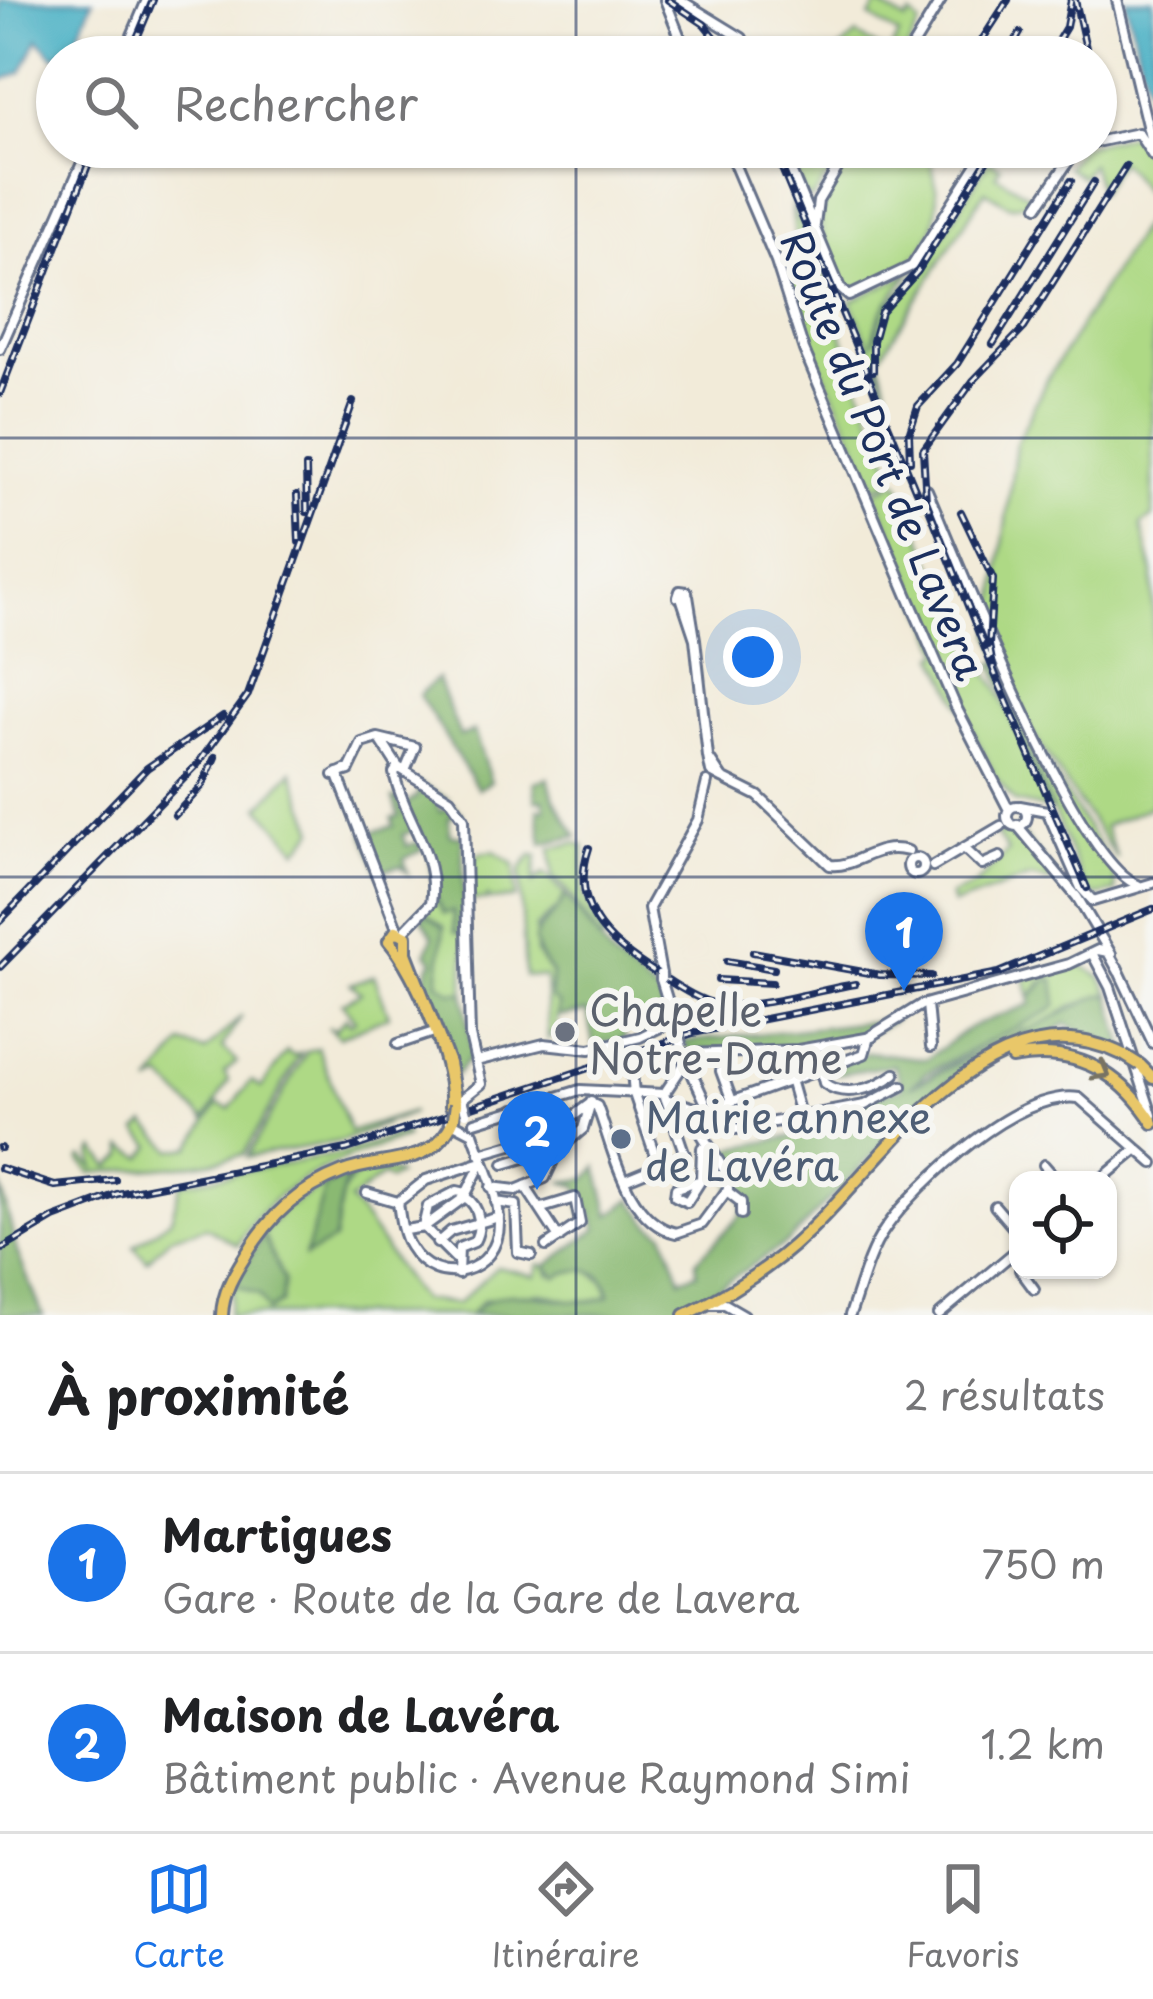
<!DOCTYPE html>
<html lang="fr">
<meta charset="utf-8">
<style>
body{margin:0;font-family:"Playpen Sans",sans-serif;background:#f2f2f2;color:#202124}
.controls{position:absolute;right:36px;bottom:36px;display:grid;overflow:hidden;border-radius:24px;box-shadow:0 3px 9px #0004}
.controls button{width:108px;height:108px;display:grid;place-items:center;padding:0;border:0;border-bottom:3px solid #e0e0e0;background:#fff;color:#202124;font:60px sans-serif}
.you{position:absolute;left:753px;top:657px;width:42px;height:42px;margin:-30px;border:9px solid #fff;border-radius:50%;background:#1a73e8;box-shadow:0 0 0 18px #1a73e833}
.badge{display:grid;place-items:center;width:78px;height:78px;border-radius:50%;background:#1a73e8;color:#fff;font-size:39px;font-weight:700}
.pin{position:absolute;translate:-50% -99px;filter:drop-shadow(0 3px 6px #0008)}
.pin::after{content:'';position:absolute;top:63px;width:42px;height:36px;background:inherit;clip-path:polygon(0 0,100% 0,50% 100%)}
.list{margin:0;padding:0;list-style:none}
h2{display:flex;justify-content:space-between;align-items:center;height:156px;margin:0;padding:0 48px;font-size:51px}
h2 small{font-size:39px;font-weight:400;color:#757577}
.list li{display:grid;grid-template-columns:78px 1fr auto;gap:36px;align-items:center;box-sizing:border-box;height:180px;padding:0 48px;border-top:3px solid #e0e0e0}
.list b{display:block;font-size:45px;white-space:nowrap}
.list p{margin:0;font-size:39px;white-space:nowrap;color:#757577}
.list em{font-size:39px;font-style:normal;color:#757577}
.icon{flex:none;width:66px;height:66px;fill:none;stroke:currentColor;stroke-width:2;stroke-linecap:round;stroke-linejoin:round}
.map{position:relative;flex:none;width:1153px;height:1315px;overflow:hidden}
.search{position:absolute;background:#fff;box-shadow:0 3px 9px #0004;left:36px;right:36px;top:36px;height:132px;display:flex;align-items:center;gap:30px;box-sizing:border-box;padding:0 42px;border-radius:66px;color:#757577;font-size:45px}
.sheet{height:516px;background:#fff}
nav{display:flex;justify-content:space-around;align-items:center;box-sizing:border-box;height:168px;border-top:3px solid #e0e0e0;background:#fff;font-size:33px;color:#757577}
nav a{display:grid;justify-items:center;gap:6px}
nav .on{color:#1a73e8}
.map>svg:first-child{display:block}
</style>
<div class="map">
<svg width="1153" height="1315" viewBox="0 0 1153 1315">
<rect width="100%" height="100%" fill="#f6f6f2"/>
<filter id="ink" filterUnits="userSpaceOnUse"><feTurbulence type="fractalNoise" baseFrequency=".00833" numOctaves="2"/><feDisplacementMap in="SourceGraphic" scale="24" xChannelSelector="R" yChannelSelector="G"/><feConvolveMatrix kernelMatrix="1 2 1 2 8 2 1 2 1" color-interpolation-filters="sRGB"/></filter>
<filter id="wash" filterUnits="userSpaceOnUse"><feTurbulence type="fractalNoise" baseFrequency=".004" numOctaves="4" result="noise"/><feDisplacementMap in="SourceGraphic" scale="48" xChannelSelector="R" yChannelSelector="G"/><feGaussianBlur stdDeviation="2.7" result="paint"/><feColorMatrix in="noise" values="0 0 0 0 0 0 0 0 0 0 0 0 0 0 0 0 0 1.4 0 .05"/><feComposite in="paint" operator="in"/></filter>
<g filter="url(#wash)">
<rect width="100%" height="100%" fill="#f2ebd9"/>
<!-- green -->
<path fill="#aed985" stroke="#648472" stroke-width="3" d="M878 4 906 21 911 15 920 24 904 57H854L841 49 831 57 857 35 888 54 899 35 870 17Z
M1134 134 1148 146 1153 202 1120 161 1100 192 1091 164 1082 177 1067 167 1081 147Z
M784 147H848L812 199 805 195Z
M853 147H926C947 205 941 253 881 280 869 286 859 292 846 292 812 215 809 219 853 147Z
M989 160 1000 167 996 175 1038 201 1010 206 985 191 879 359 888 391 851 301 904 276 918 262C900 290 873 310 873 344L885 309 920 273Z
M791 203 827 284 851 366 892 467 884 472 889 481 876 487 809 339 782 252 795 236Z
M1153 208V517L1141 525 1153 573V806L1104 826 1117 859 1032 733 991 636 1016 444 1045 383Z
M898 481 968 646 997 687 1051 810 1015 802 997 780 936 656 942 652 875 492Z
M997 662 1030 739 1114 869 1115 892 1097 896 1086 891 993 664Z
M292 771 315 830 298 850 260 807Z
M1010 829 1018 830 1056 875 1049 881 1030 877 953 905 950 896 976 884 1008 851 996 834Z
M575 843 584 846 583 895 605 938 601 941 568 891 553 877 551 848Z
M494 851 514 864 516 898 489 900 487 895V900H470V864L480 853Z
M532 855 537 856 534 882 544 873 565 894 562 905 536 927V953L552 974 549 991 558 1003 556 1031 548 1039 545 977 525 976 520 870Z
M435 896 438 904 454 910 465 936 464 992 453 993 438 982 444 927 425 913Z
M1081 965 1101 977 1110 995 1071 1006 1040 1028 1024 1030 910 1087 1027 1020 1043 981 1030 997 1025 979Z
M374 975 389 1016 339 1037 328 1027 335 1030 346 1018 350 1024 355 1020 342 1003 361 993 351 984Z
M242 1016 222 1047 237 1062 224 1073 229 1081 205 1120 162 1078 150 1085 182 1044 205 1051Z
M318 1048 350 1132 413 1112 342 1141 247 1157 307 1051Z
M287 1051 293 1056 301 1053 244 1154C194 1169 142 1168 91 1173L80 1160 83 1157 95 1168 92 1153 95 1149 110 1167 124 1156V1147L143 1157 152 1146 138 1131 146 1123 173 1150 191 1147 218 1104 230 1109 251 1081 261 1088Z
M405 1133 406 1137C343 1159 270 1181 238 1245L206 1227 170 1237 147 1261 134 1246 171 1219 181 1183 344 1153Z
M380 1167 398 1175 389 1180 383 1175 350 1201C379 1234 393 1266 421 1300L457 1304 497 1267 536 1276 539 1264 546 1266 550 1275 586 1269 604 1281 609 1296 587 1305 542 1293 483 1300 470 1315H228L234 1285 281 1303 284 1281 263 1234 284 1209 329 1182 316 1245 334 1240C334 1203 342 1173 380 1167Z"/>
<!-- forest -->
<path fill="#8ab972" stroke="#527468" stroke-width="3" d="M437 678 460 736 474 731 491 782 478 789 419 695Z
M548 778 554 799 577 836 542 844 538 809H545L544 800H536L534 782Z
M418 783 448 799 436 802 440 812 454 805 461 813 449 817 450 835 462 836 465 936 454 932 453 911 444 914 435 896 430 852 404 806 418 795Z
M398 798 413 831 402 835 407 846 418 842 422 850 404 859 408 873 401 866 378 872 364 834 394 826 392 819 399 816 393 799Z
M565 894 612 958 660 996 666 1021 644 1033 641 1022 624 1026 625 1039 593 1044 587 1012 558 1017V1003L550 998 552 974C513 922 552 934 565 894Z
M425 913 444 927 438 982 452 992H464L472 1055 455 1076C444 1046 409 989 433 961L427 952 433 937 421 917Z
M1049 978 1054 980 1057 1004 1051 1010 926 1073 910 1087 1100 995H1110L1126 1053 1066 1024 1037 1042 972 1066 937 1089 789 1241 693 1304 668 1315H470C512 1269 561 1315 609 1296 609 1268 576 1265 557 1277L546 1266 597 1229 591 1210 582 1212 578 1186 562 1182 587 1179 597 1167 610 1215 632 1199 649 1223 664 1233 681 1279 697 1273 696 1261 741 1215 744 1201 731 1189 730 1176 710 1150 722 1143 726 1150 827 1129 851 1114 848 1107 903 1087 894 1065 837 1074 835 1067 868 1052 927 1059 970 1027 1031 1004 1030 997Z
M896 1019C840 1058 754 1049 689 1050L682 1042Z
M357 1171 344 1184 334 1240 305 1256 325 1187Z
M0 1182 17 1252 43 1315H0Z
M263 1234 284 1281 281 1303 268 1311 259 1295 234 1285Z"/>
<!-- water -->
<path fill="#43adc2" stroke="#2f6e90" stroke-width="3" d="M0 0H93L74 45 54 57 38 39 22 72 0 81Z
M1125 0H1153V110Z"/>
</g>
<g filter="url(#ink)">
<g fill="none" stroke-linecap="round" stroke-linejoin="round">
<!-- minor casing -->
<g stroke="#667189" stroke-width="14">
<path id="minor" d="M665 0 688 57
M680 0 742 38 748 57
M1117 0 1153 150
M123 57 147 0
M906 57 941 0
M1096 142 1138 133 1153 156
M727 147 776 262 804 350 907 594 956 707 1009 810
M781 147 840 288 849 296 912 266 988 147
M1038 206 1078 147
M815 225 818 201 850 147
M0 349 89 147
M927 490C957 559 1077 865 1138 885
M680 591 687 592 685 599 678 597Z
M682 600 695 639 688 596
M695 639 708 757
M380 739 398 767 394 773C404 819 439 854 431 903L403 932
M708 757 722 778 711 772Z
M398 767 450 799 464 819 470 1036 481 1084 462 1099
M345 770H349L334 775Z
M349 770 362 743 378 738 415 747 405 771
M337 773 398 931
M722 778 758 796 830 865C858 868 873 842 908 851
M1020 806 1047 811 1081 888 1093 901 1153 883
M1007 816a10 10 0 1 1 20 0a10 10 0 1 1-20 0Z
M1017 825 1077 897 1111 954
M965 849 982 865 1000 857
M908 866a8 8 0 1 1 16 0a8 8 0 1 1-16 0Z
M933 866 1001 826
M1093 955 1110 987 1152 1115
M1117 967 1153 1043
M661 974 649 908 698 820 707 782
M661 979 674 1022
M927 1004 931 1047
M869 1037 921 1005 1069 964 1098 950 1108 952 1119 972
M398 1044 434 1032
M688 1054 798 1050 872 1037
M686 1060 708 1108
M476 1061 544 1044 590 1049 640 1037 673 1021
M821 1070 824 1083C845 1099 876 1088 895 1074
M632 1071 634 1094 659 1167
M721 1071 732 1101
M791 1083 801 1118
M664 1094 686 1061
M666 1099 705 1111
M591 1103 597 1106C613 1147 626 1222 676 1233L702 1224 728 1189 727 1174 702 1135 705 1111
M717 1106 736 1129 865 1105 902 1086
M515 1109 525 1141
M705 1111 864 1054 869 1037
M450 1121 473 1133
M475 1122 580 1090 664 1094
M547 1151 549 1134 591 1103
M480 1154 549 1134
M504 1164 547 1151
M1044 1165 1057 1180
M624 1180 685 1155 664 1094
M701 1180 687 1202 675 1196 676 1188 701 1180 702 1148
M1100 1180 1135 1151
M525 1186 559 1238
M491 1187 516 1190 545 1178 558 1150 583 1129 591 1102
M728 1192 741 1202V1214
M367 1193 398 1202
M465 1196 481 1164
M398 1202C400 1217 402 1235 410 1247 436 1291 500 1274 499 1222 499 1193 482 1160 473 1133
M398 1202 426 1180 482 1162
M496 1202 516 1205 518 1252 531 1255
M995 1206 1018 1233
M542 1208 575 1198 580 1223 546 1246
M423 1227 428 1206 457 1191 466 1193
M424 1227 465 1197
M405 1230 424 1227 455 1258
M437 1243 451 1231 499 1217
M1020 1270 1034 1289
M458 1274 459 1248 474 1242C482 1227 481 1207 465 1197
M709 1304H725L744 1315
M850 1315C860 1287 868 1253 885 1229 918 1182 1019 1089 1079 1098L1153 1163
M939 1315 1018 1249"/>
</g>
<!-- major casing -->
<g stroke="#667189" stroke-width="16">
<path id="major" d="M1012 1058C1074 1046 1120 1071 1153 1123
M1140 1065 1153 1078
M451 1106C454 1062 416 972 389 941L396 931 406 936V953L449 1063 456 1104
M222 1315C223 1292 234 1274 246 1255 270 1215 299 1189 343 1172 385 1155 433 1170 454 1118
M685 1315C729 1294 771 1268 806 1234 887 1158 990 988 1124 1055"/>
</g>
<!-- minor -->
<use href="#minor" stroke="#fff" stroke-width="8"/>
<!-- major -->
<use href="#major" stroke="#e9c769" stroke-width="10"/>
<!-- rail casing -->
<g stroke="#1b2f5e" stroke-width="8">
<path id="rail" d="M668 0 704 24 731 57
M1075 0 1088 57
M129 57 153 0
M971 57 1008 0
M1006 57 1020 33
M1048 57 1066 27 1071 0
M1096 87 1098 95
M773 147 916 491
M993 344 1094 182
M873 371V341L881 312 918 271 995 147
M0 393 95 147
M910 461 909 434 918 406 957 364 1071 181
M306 467 307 512
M297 495 299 542
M961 512 993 579 989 645 994 672 1087 888
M996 676 926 501 923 450 973 381 1024 328 1126 166
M175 815 202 786 215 757
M589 848C567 913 616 949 666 979 684 990 704 1004 725 1005 767 1007 813 991 855 984
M0 921 147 768 223 716
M753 952 880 975 931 976
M727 961 774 969
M0 967 197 765 248 695 353 402
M718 980 772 983
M0 1148H1
M0 1168 55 1186 115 1180
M0 1250 54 1218 117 1194 347 1149 693 1033 999 973 1153 909"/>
</g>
<!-- rail -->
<use href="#rail" stroke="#f6f6f2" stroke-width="3" stroke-dasharray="9" stroke-linecap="butt"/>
<!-- minor-bridge casing -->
<g stroke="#667189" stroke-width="14" stroke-linecap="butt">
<path id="minor-bridge" d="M661 979V974
M676 1025 682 1047
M463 1103 466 1113"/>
</g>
<!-- major-bridge casing -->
<g stroke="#667189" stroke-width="16" stroke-linecap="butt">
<path id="major-bridge" d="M1124 1055 1140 1065
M454 1118 456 1104"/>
</g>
<!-- minor-bridge -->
<use href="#minor-bridge" stroke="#fff" stroke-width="8"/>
<!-- major-bridge -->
<use href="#major-bridge" stroke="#e9c769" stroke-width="10"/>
</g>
<!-- one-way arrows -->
<defs><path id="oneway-chevron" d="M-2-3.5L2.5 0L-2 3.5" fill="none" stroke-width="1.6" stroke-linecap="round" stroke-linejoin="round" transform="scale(3)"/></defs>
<use stroke="#787363" href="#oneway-chevron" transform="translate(1102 1072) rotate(30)"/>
</g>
<!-- grid -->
<path fill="none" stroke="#1b2f5e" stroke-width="3" stroke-opacity="0.55" d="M576 0V57M576 147V1315M0 438H1153M0 877H1153"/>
<!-- markers -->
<circle fill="#6b7280" stroke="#f6f6f2" stroke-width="4.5" cx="565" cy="1032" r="12"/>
<circle fill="#5c6f8a" stroke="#f6f6f2" stroke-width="4.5" cx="621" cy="1139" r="12"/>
<g text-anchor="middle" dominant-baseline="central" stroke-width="12" stroke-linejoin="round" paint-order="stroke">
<!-- street labels -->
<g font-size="42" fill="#1b2f5e" stroke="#f6f6f2">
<text transform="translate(885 454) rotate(68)">Route du Port de Lavera</text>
</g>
<!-- worship labels -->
<g font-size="42" fill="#5b616d" stroke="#f6f6f2" text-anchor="start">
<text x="589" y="1008">Chapelle<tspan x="589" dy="48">Notre-Dame</tspan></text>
</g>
<!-- service labels -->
<g font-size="42" fill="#4e5e75" stroke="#f6f6f2" text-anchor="start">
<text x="645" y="1115">Mairie annexe<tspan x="645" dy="48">de Lavéra</tspan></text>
</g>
</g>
</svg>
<div class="controls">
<button><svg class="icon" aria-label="locate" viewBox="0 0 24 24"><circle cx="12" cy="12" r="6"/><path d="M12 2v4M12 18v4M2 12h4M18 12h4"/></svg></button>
</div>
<div class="you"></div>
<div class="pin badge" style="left:904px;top:991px">1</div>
<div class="pin badge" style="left:537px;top:1190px">2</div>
<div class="search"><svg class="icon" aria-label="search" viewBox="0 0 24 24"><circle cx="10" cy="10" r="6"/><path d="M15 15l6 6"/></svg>Rechercher</div>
</div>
<section class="sheet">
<h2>À proximité<small>2 résultats</small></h2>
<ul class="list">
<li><span class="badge">1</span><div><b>Martigues</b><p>Gare · Route de la Gare de Lavera</p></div><em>750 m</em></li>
<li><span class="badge">2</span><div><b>Maison de Lavéra</b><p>Bâtiment public · Avenue Raymond Simi</p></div><em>1.2 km</em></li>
</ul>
</section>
<nav>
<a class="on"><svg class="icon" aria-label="map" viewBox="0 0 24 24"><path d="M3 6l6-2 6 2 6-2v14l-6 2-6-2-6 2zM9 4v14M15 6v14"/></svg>Carte</a>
<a><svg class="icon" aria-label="directions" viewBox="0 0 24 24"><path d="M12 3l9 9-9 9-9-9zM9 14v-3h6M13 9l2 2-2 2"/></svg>Itinéraire</a>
<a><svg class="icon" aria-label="saved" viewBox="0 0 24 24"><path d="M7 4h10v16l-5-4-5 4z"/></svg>Favoris</a>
</nav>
